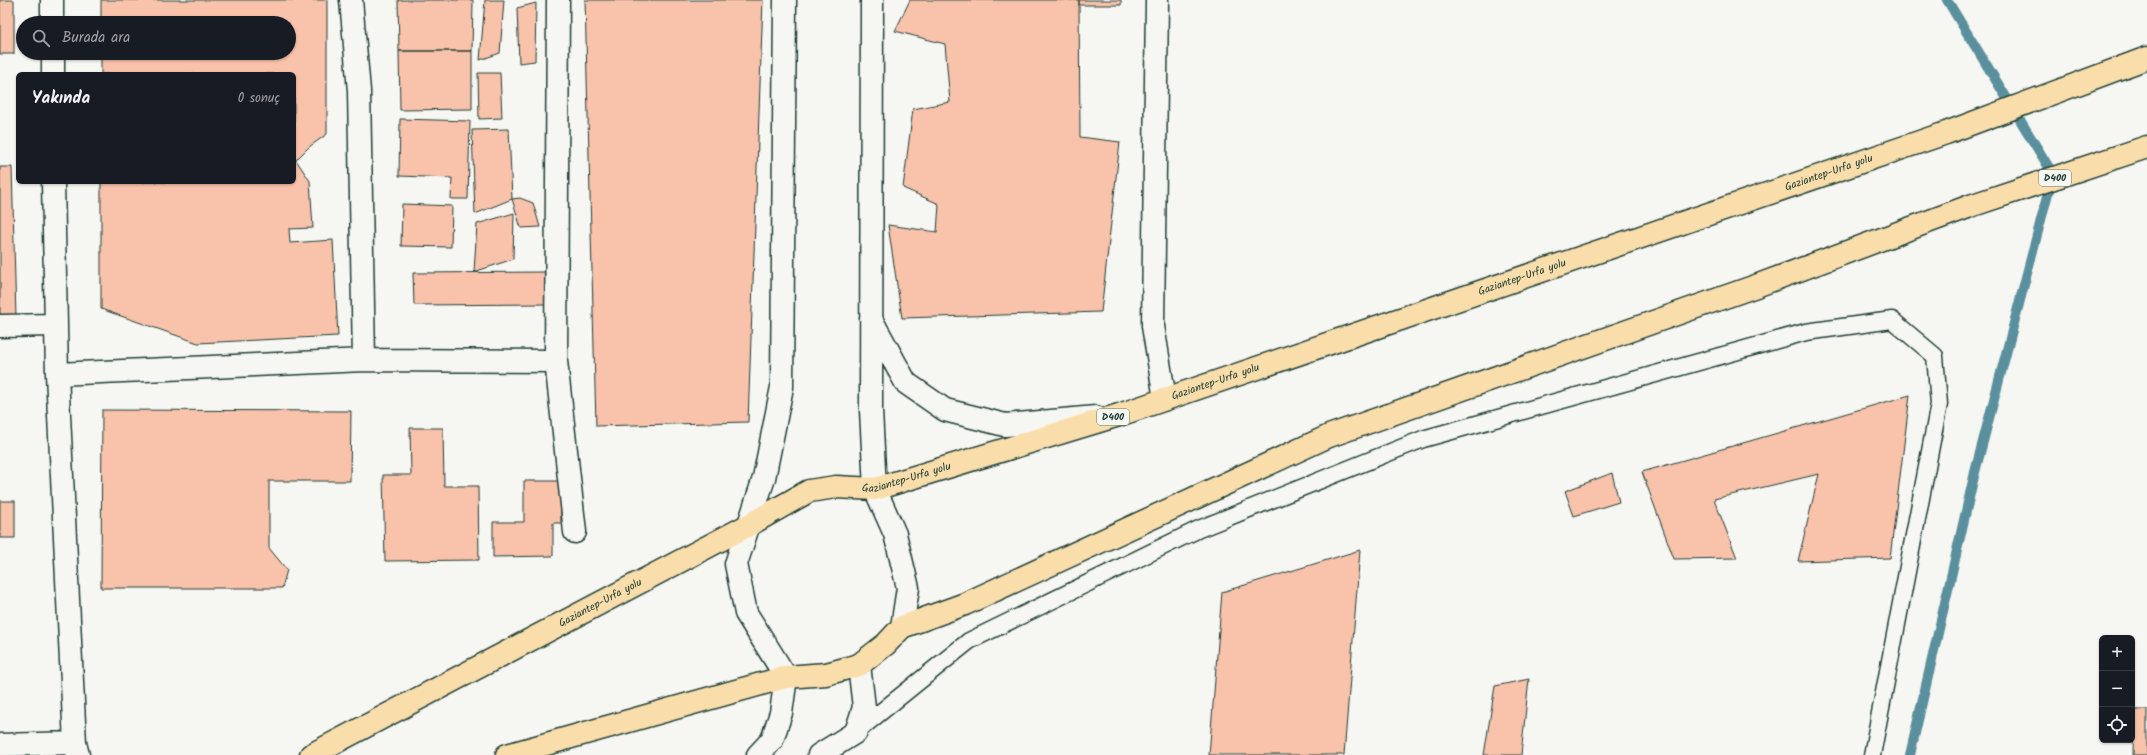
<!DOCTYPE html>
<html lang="tr">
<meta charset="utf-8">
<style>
body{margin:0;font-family:Kalam,sans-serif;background:#242831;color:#f1f3f6}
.controls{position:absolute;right:12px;bottom:12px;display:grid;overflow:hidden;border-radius:6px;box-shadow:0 1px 3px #0004}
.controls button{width:36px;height:36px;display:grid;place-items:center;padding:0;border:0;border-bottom:1px solid #363941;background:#171b24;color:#f1f3f6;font:20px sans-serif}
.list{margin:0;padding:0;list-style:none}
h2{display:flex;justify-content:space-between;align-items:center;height:52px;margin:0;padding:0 16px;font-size:17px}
h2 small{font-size:13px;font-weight:400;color:#9ea1a6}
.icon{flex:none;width:22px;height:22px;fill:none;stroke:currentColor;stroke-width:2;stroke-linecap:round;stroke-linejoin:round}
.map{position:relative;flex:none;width:2147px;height:755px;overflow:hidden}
.search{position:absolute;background:#171b24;box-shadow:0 1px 3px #0004;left:16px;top:16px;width:280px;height:44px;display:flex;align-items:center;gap:10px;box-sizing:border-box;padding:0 14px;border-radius:22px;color:#9ea1a6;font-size:15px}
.panel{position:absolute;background:#171b24;box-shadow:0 1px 3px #0004;left:16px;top:72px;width:280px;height:112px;border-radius:6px}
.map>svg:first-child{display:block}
</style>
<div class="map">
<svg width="2147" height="755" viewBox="0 0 2147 755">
<rect width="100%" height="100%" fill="#f6f6f2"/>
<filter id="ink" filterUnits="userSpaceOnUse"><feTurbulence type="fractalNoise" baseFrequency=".025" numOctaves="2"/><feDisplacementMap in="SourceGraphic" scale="8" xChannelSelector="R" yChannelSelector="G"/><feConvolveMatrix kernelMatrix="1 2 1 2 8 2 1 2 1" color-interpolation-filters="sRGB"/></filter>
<g filter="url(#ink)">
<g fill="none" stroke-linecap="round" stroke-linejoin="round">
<!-- stream -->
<path stroke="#5a909d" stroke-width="10" d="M1910 755 1975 472 2053 174 1947 0"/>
</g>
<!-- building -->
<path fill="#f8c2ab" stroke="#1f3d34" d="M0 0H14V54H0Z
M101 0H327V134L309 147 296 160 310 181 313 228 289 229 290 243 333 240 338 336 198 343 101 309V182H294V74H101V53H289V23H101Z
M398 0H473L472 51H399Z
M485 0H504L500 53 480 60Z
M585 0H763L748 422 596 426Z
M910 0H1079L1080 137 1120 142 1101 312 902 318 888 225 937 232 939 204 903 188 913 109 950 102 945 44 895 31Z
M1079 0H1121V5H1079Z
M536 3 535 61 519 63 517 8Z
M399 51H472V109L400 110Z
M478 73H500L502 118 479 119Z
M400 119 470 121 468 199H451L452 178 399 176Z
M509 129 512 199 475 214 472 130Z
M0 167H12L16 319H0Z
M520 198 533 203 540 227 521 228 512 199Z
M402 204 452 206 451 247 401 246Z
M514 213 513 259 474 272 477 224Z
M546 272 545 304 414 305 413 273Z
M1910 395 1890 558 1798 561 1819 474 1714 499 1737 558 1674 559 1642 472Z
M102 410 351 411 350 481H269V548L287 570 282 588H101Z
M410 428H443L444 486H478L479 560 385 561 383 475H411Z
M1612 473 1619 502 1574 516 1565 491Z
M524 481H561V523H553V556L493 557V522H524Z
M0 501H15V538H0Z
M1360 550 1344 755H1209L1222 592Z
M1529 679 1521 755H1484L1495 686Z
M2134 710H2147V755H2133Z"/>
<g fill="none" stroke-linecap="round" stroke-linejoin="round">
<!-- lane casing -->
<g stroke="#1f3d34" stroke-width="19">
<path id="lane" d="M856 732 969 641 1199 529 1423 439 1806 332 1892 320 1935 356 1939 404 1872 755"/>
</g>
<!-- street casing -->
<g stroke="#1f3d34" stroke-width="25">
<path id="street" d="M52 0V23
M351 0 359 91 364 360
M558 0 556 361 575 532
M1157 0 1153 326 1165 399
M53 53V74
M53 182 57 374 75 743 78 755
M0 326 56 325
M57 374 364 360 556 361
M0 745 75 743"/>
</g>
<!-- secondary casing -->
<g stroke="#1f3d34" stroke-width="25">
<path id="secondary" d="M872 0 871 410 875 489 895 534 908 588 902 627
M871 319 906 383 945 410 1005 425 1096 417
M758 755 772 740 781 713 786 677 746 613 736 564 764 478 782 387 785 0
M819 755 856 732 864 707 859 665"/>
</g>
<!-- highway casing -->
<g stroke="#1f3d34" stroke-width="25">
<g id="highway">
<path id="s1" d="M311 755 747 526 809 491 836 487 875 489 1119 415 1946 133 2147 58"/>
<path d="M507 755 786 677 826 674 859 665 886 644 902 627 965 604 1329 436 1756 286 1973 205 2147 147"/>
</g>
</g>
<!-- lane -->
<use href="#lane" stroke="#f6f6f2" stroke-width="16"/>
<!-- street -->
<use href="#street" stroke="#f6f6f2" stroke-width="22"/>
<!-- secondary -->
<use href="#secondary" stroke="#f6f6f2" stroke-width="22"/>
<!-- highway -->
<use href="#highway" stroke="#f9deab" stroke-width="22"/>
</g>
</g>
<g text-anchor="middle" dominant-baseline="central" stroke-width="3" stroke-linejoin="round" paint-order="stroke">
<!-- shield labels -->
<g fill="#f6f6f2" stroke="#60746d" stroke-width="1">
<rect x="2039" y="170" width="32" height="16" rx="3"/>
<rect x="1097" y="409" width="32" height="16" rx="3"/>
</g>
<g font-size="10" font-weight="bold" fill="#1f3d34">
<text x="2055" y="178">D400</text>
<text x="1113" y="417">D400</text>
</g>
<!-- street labels -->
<g font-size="11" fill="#1f3d34" stroke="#f6f6f2">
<text stroke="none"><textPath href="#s1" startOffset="1635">Gaziantep-Urfa yolu</textPath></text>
<text stroke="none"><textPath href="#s1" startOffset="1311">Gaziantep-Urfa yolu</textPath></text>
<text stroke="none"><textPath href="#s1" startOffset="987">Gaziantep-Urfa yolu</textPath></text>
<text stroke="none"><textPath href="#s1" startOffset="663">Gaziantep-Urfa yolu</textPath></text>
<text stroke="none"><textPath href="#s1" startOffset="327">Gaziantep-Urfa yolu</textPath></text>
</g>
</g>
</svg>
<div class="controls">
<button>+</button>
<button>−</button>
<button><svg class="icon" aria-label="locate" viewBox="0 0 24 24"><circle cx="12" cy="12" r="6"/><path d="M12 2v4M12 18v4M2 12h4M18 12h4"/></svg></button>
</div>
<div class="search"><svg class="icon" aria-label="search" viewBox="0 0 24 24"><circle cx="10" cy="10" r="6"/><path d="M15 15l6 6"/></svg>Burada ara</div>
<section class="panel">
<h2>Yakında<small>0 sonuç</small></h2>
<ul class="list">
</ul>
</section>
</div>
